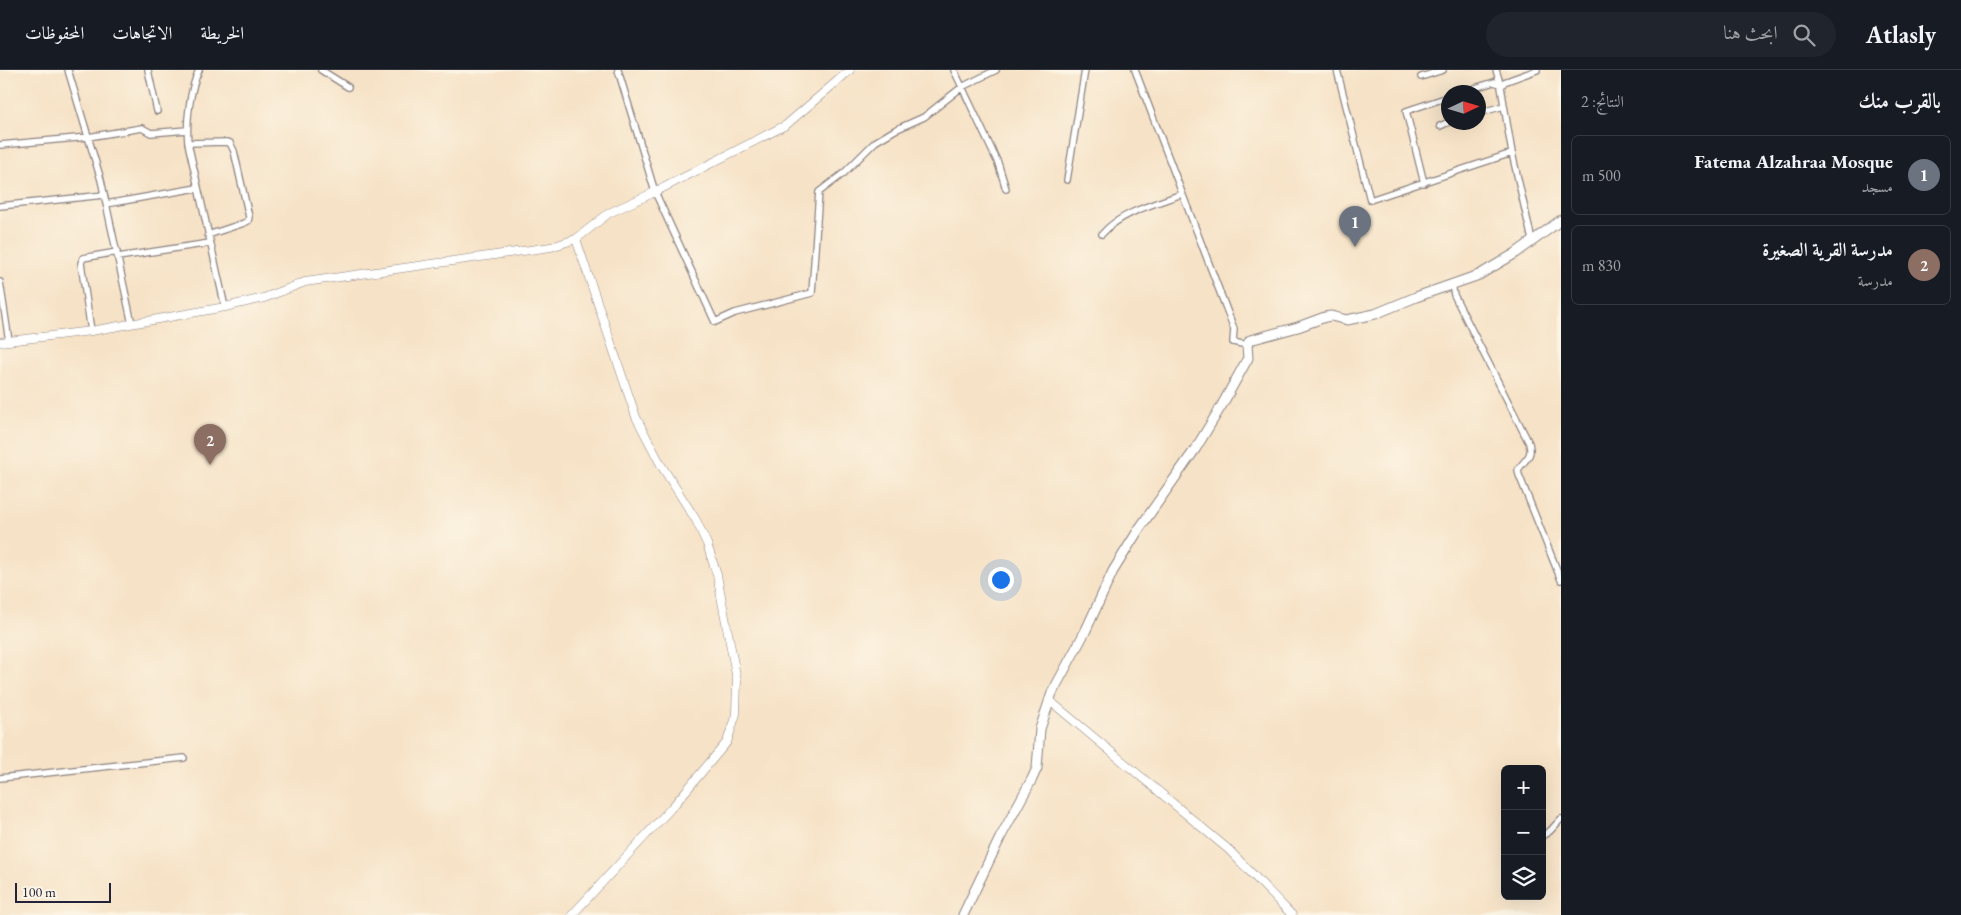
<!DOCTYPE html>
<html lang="ar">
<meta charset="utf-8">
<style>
body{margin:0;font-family:"EB Garamond",Amiri,serif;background:#20242c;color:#f1f3f6;direction:rtl}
.controls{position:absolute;right:15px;bottom:15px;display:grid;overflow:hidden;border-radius:8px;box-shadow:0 5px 20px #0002}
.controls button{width:45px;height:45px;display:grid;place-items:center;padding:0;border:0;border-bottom:1px solid #363941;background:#171b24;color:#f1f3f6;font:25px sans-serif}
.compass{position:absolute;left:1441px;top:15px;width:45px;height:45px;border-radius:50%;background:#171b24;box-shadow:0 5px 20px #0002;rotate:86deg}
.scale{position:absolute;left:15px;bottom:12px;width:96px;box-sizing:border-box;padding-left:5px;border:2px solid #22223b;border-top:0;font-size:14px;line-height:18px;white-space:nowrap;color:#22223b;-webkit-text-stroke:4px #fcf5e5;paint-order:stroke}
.you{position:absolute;left:1000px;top:509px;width:18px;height:18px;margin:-12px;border:4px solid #fff;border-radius:50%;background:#1a73e8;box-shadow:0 0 0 8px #1a73e833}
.badge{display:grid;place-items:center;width:32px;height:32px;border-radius:50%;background:#7c3aed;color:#fff;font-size:16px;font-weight:700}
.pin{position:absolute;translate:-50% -41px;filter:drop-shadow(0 1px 2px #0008)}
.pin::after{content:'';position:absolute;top:26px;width:18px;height:15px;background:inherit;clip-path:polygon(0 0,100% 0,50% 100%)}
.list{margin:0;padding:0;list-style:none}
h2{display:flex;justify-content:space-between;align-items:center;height:65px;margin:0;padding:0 20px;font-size:21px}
h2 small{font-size:16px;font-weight:400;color:#9ea1a6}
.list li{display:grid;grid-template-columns:32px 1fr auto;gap:15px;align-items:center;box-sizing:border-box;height:80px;margin:0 10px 10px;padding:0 10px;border:1px solid #363941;border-radius:8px}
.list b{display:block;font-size:19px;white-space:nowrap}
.list p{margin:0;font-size:16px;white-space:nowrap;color:#9ea1a6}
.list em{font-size:16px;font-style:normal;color:#9ea1a6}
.icon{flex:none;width:28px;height:28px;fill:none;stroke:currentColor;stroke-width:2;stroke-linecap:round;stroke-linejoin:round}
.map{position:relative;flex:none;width:1561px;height:845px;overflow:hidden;direction:ltr}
header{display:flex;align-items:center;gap:30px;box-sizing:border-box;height:70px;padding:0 25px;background:#171b24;border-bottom:1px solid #363941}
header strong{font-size:24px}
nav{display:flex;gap:28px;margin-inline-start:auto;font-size:18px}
.search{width:350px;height:45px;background:#20242c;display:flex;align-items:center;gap:12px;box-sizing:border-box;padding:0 18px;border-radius:28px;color:#9ea1a6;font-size:19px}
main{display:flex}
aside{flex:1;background:#171b24}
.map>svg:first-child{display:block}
</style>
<header>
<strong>Atlasly</strong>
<div class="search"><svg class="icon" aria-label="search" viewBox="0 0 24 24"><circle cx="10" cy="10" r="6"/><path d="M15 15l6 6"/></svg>ابحث هنا</div>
<nav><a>الخريطة</a><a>الاتجاهات</a><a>المحفوظات</a></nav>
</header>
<main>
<aside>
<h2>بالقرب منك<small>النتائج: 2</small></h2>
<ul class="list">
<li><span class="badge" style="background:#6b7280">1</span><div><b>Fatema Alzahraa Mosque</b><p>مسجد</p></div><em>500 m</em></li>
<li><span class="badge" style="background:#8d6e63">2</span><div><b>مدرسة القرية الصغيرة</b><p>مدرسة</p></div><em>830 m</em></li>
</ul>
</aside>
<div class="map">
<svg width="1561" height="845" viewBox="0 0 1561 845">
<rect width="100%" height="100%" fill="#fcf5e5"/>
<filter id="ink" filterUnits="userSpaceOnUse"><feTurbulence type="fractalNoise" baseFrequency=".02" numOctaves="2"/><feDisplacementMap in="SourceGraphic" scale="10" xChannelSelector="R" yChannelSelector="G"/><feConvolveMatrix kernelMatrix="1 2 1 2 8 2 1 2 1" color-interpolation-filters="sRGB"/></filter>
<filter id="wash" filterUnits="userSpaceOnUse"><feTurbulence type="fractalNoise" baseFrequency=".0096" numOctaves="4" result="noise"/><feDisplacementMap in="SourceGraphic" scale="20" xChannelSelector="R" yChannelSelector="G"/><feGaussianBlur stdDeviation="1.12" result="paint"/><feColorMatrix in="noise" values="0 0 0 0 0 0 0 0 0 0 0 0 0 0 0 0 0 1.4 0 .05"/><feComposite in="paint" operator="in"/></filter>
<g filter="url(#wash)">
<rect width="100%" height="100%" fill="#f6e2c6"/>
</g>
<g filter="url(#ink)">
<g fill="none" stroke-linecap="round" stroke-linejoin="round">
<!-- minor casing -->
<g stroke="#8c8280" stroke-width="8">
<path id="minor" d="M68 0 101 110 132 254
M148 0 157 41
M199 0C190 19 186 52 188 73L225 237
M321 0 348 17
M618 0 655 122 715 252 735 243 812 223 819 122 844 103 875 72 895 60 924 47 962 17 996 0
M954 0 998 93 1006 119
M1135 0 1234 259 1233 272 1247 275
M1337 0 1370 130 1512 83
M1496 0 1500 13
M1421 7 1443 0
M1462 22 1494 12 1501 14
M1478 43 1504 36
M1440 56 1449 52
M188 73 226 72 230 73 234 81 249 147 248 151 244 153 208 165
M0 75 88 67 142 58 151 63 187 60
M1067 110 1085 0
M1424 113 1406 41 1448 27
M106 134 197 118
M0 136 104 125
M1102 164C1121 142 1155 134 1182 124
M1532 170 1512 83 1501 17 1504 12 1537 0
M118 187 210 173
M0 212 9 271
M1452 214 1454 225 1529 373C1533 388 1525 388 1518 400L1519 405 1561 510
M91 261 81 193 83 188 117 182
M0 708 184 688
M1542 766 1550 761 1561 749"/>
</g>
<!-- tertiary casing -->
<g stroke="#8c8280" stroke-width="9">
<path id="tertiary" d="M0 272 91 261 225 237 264 228 305 212 551 177 576 169 609 143 655 122 786 55 850 0
M1049 630 1229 780 1292 845
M572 845 674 735 727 672 736 644 737 610 717 505 707 474 696 450 661 395 636 347 576 169"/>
</g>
<!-- secondary casing -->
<g stroke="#8c8280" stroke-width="11">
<path id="secondary" d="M963 845 1000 768 1032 709 1037 698 1040 659 1052 623 1086 560 1113 501 1139 459 1196 378 1222 335 1248 288 1247 275 1250 270 1298 257 1325 247 1331 246 1347 250 1375 244 1416 227 1479 205 1516 183 1561 150"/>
</g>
<!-- minor -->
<use href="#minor" stroke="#fff" stroke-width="5.5"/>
<!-- tertiary -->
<use href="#tertiary" stroke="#fff" stroke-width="8"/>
<!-- secondary -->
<use href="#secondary" stroke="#fff" stroke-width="9"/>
</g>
</g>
</svg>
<div class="controls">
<button>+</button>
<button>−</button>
<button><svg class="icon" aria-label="layers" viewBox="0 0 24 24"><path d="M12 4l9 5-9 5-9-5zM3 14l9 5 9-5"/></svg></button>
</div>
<svg class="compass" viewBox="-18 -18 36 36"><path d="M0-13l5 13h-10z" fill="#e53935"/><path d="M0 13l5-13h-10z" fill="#9ea1a6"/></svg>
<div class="scale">100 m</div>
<div class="you"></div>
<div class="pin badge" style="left:1355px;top:177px;background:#6b7280">1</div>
<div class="pin badge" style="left:210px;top:395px;background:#8d6e63">2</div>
</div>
</main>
